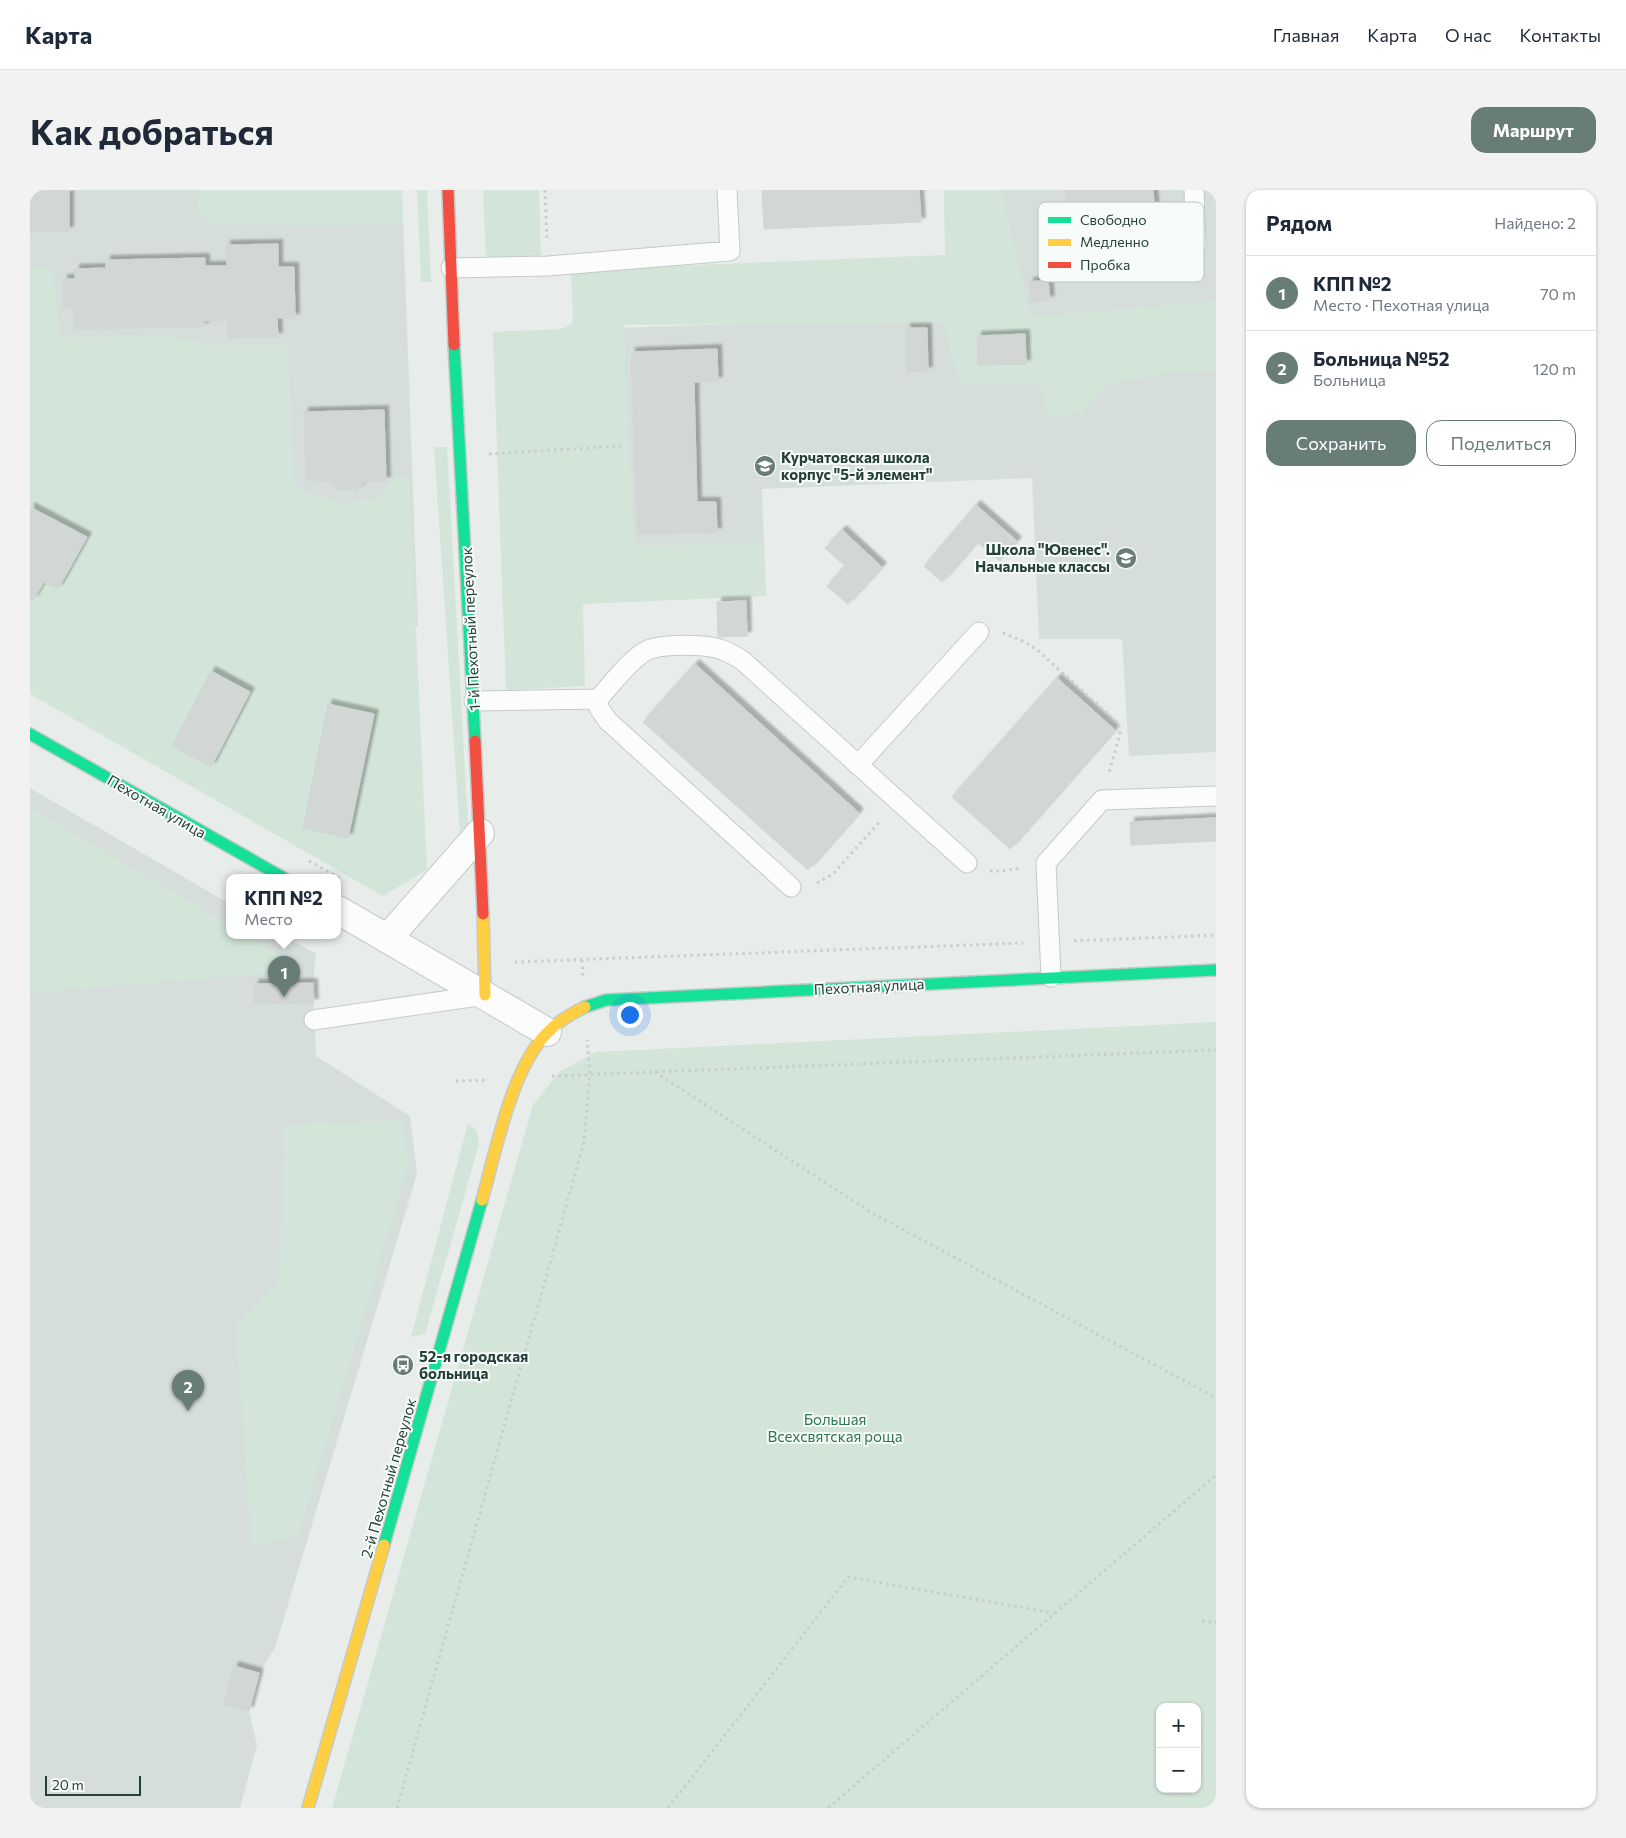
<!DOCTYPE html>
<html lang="ru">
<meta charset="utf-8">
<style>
body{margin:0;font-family:Commissioner,sans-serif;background:#f2f2f3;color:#1f2937}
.controls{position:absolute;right:15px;bottom:15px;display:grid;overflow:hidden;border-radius:10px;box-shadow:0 1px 4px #0004}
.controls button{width:45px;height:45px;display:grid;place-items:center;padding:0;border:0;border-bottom:1px solid #e0e1e3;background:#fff;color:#1f2937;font:25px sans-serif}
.scale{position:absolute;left:15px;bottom:12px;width:96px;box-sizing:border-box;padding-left:5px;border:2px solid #25413a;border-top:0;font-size:14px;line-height:18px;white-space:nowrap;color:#25413a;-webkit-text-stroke:4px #f7fbf9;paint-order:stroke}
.you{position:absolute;left:599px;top:824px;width:18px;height:18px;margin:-12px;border:4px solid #fff;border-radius:50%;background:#1a73e8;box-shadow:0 0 0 8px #1a73e833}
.badge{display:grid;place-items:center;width:32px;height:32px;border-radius:50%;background:#697d78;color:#fff;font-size:16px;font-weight:700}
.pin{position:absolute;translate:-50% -41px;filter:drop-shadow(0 1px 2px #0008)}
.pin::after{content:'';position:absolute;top:26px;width:18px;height:15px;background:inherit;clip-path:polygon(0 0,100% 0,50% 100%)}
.popup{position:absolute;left:196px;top:684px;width:115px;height:65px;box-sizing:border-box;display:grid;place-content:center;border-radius:10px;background:#fff;filter:drop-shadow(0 1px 4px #0005);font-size:16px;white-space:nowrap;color:#747a83}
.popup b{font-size:19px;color:#1f2937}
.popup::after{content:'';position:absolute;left:50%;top:100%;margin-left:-10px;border:10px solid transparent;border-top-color:#fff}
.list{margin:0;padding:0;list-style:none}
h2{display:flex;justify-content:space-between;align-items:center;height:65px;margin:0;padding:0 20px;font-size:21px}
h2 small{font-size:16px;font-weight:400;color:#747a83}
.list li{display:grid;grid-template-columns:32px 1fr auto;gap:15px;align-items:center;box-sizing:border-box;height:75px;padding:0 20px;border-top:1px solid #e0e1e3}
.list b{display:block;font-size:19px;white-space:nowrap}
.list p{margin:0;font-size:16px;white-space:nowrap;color:#747a83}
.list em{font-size:16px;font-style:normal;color:#747a83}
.actions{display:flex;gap:10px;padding:15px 20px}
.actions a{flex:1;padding:11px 0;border:1px solid #697d78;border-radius:15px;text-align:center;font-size:18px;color:#697d78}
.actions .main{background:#697d78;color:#fff}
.map{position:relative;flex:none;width:1186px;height:1618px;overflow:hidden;border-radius:15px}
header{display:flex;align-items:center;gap:30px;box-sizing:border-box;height:70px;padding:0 25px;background:#fff;border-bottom:1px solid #e0e1e3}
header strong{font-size:24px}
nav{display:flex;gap:28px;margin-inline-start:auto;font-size:18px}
.intro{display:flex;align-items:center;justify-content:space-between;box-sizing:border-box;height:120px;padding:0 30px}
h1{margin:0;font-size:35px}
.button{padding:12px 22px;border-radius:15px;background:#697d78;color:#fff;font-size:18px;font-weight:700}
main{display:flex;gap:30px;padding:0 30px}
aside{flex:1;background:#fff;border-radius:15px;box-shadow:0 1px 4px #0004}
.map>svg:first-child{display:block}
</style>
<header>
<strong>Карта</strong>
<nav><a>Главная</a><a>Карта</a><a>О нас</a><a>Контакты</a></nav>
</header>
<div class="intro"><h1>Как добраться</h1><a class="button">Маршрут</a></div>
<main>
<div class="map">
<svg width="1186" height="1618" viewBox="0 0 1186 1618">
<defs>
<filter id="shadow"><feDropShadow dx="4.5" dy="-4.5" stdDeviation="1" flood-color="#0004"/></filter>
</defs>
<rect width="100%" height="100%" fill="#e8edeb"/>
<!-- built -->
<path fill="#d6dedb" d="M0 0H372L388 437 0 183Z
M914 0H1186V562L1099 566 1092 449H1009L1002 288 732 299 736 406 473 417 463 142 917 127Z
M0 598 200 714V746H255L286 764 283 793 286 866 380 926 387 984 245 1458 229 1483 219 1521 227 1555 210 1618H0Z"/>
<!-- green -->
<path fill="#d2e5d8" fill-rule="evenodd" d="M171 0H372L373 33 294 36 203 34 180 35 167 18Z
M387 0H397L401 92H391Z
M453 0H509L511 68 456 70Z
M914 0H971L1001 127 1186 111V180L1148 181 1076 195 1052 223 1019 228 1010 193 930 195 913 132 594 135 604 356 733 353 736 406 553 414 555 496 476 500 463 142 532 139 543 133 541 80 915 65Z
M0 77 23 80 29 147 139 146 185 155H257L265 296 283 305 312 313 350 307 365 288H379L397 680 353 706 0 504Z
M404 257H417L438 635 430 643Z
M0 618 200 736V746H217L275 780 0 803Z
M1186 832V1618H302L503 915 529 882 566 862ZM1130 1517H1167V1599H1130Z
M372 930 378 976 268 1345 222 1356 206 1136 250 1090 254 935Z
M438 933 447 941 449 954 395 1144 381 1147Z"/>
<!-- building -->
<path fill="#d2d6d5" stroke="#d0d6d4" filter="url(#shadow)" d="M0 0H43L39 1V41L0 42Z
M732 0H889L891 32 734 39Z
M1035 0H1123L1127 46 1038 52Z
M248 54V77H264L265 128H247L248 147 198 148 197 130 174 131V137L44 139 43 117H33V89H45V79L76 78V70L175 68V76H197L196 55Z
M1018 90 1020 110 1001 112 999 92Z
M876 138H897L898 181 877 182Z
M995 144 996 174 948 175 947 146Z
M687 159 688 191 664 192 667 312H686L687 342 607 344 601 162Z
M354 220 356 291H335L327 300H308L300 291 276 290 274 222Z
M946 315 987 351 970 371 947 352 912 392 894 376Z
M0 317 57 347 28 399 14 392 3 410 0 409Z
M812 340 852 377 818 414 797 396 815 376 795 358Z
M716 411 717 446 688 447 687 412Z
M665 474 829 623 778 680 613 532Z
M181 481 220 502 181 577 142 556Z
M1027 488 1085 540 980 659 922 607Z
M298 514 344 524 318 648 273 638Z
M1186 628V651L1101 655 1100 632Z
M283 793 284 813 224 814V794Z
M204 1476 229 1483 219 1521 194 1515Z"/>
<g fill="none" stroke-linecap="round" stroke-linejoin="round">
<!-- lane casing -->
<g stroke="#c5cac8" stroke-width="21">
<path id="lane" d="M1026 68 1166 56 1164 0
M421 78 518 76 700 61 697 0
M444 511 568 509
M828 575 949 442
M761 697 578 531 569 518 568 509C581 495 597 473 614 462 628 453 673 454 690 459 698 462 706 466 713 471L937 673
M1021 787 1016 673 1072 610 1186 606
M284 830 455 805"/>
</g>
<!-- street casing -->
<g stroke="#c5cac8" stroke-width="30">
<path id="street" d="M308 720 517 842
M357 749 450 643"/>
</g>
<!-- fast casing -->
<g stroke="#c4cac8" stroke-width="14">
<path id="fast" d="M424 155 445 551
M0 544 254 688
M555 817 576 810 1186 780
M354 1355 452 1010"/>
</g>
<!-- slow casing -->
<g stroke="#c4cac8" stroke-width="14">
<path id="slow" d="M453 724 455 805
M452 1010C466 961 481 879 517 843 528 831 541 824 555 817
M278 1618 354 1355"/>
</g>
<!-- jam casing -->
<g stroke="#c4cac8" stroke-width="14">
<path id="jam" d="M418 0 424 155
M445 551 453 724"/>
</g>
<!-- path -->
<path stroke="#c7cecd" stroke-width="3" stroke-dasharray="2.5 4" stroke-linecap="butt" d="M515 0 517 52
M459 264 591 256
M973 443 995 452 1006 459 1088 533 1090 544 1079 583
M279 671 313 690
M960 681H971L991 678
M787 693 803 684 851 630
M1044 751 1186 745
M552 770 553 787
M485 772 993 753
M625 882 842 1023 1186 1208
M522 886 1186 860
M426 891 456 890
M1172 1431 1186 1432
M367 1618 554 952 560 884 557 850
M638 1618 818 1387 1024 1423
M798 1618 1186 1285"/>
<!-- lane -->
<use href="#lane" stroke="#fcfcfc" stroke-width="19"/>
<!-- street -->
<use href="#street" stroke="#fcfcfc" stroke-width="28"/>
<!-- fast -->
<use href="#fast" stroke="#16e098" stroke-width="11"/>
<!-- slow -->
<use href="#slow" stroke="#ffcf43" stroke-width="11"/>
<!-- jam -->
<use href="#jam" stroke="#f24e42" stroke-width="11"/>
</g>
<!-- icons -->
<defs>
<g id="school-disc" transform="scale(1.125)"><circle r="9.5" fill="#697d78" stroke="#f7fbf9"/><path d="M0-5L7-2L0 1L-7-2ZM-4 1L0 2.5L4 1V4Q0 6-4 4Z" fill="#fff"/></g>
<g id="bus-disc" transform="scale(1.125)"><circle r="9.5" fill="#697d78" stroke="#f7fbf9"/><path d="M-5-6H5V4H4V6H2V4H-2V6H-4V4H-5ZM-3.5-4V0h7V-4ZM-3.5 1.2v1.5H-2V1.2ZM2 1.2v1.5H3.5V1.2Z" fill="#fff"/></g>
</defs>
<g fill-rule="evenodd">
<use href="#school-disc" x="735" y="276"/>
<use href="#school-disc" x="1096" y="368"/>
<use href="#bus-disc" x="373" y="1175"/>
</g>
<g text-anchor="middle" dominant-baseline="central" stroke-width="4" stroke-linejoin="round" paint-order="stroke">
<!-- poi labels -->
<g font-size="15" font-weight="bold" fill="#25413a" stroke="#f7fbf9" text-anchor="start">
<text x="751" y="267">Курчатовская школа<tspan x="751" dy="17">корпус "5-й элемент"</tspan></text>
<text x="1080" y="359" text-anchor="end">Школа "Ювенес".<tspan x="1080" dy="17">Начальные классы</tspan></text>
<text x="389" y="1166">52-я городская<tspan x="389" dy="17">больница</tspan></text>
</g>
<!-- street labels -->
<g font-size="15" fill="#25413a" stroke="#f7fbf9">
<text transform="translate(440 439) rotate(-93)">1-й Пехотный переулок</text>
<text transform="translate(127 616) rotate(30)">Пехотная улица</text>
<text transform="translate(839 796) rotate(-3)">Пехотная улица</text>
<text transform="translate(358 1288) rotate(-74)">2-й Пехотный переулок</text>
</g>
<!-- park labels -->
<g font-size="15" fill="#2f774c" stroke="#f7fbf9">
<text x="805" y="1229">Большая<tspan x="805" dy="17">Всехсвятская роща</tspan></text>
</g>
</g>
<!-- legend -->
<rect x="1008" y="12" width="166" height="80" rx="8" fill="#f7fbf9" stroke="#b8c3c0" stroke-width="1"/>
<rect x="1018" y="27" width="23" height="6" fill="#16e098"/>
<rect x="1018" y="49" width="23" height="7" fill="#ffcf43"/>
<rect x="1018" y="72" width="23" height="6" fill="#f24e42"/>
<g font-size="14" fill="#25413a">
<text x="1050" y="35">Свободно</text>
<text x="1050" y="57">Медленно</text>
<text x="1050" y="80">Пробка</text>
</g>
</svg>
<div class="controls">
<button>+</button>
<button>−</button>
</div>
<div class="scale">20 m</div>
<div class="you"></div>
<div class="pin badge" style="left:254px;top:807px">1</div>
<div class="popup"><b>КПП №2</b>Место</div>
<div class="pin badge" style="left:158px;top:1221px">2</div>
</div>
<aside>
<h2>Рядом<small>Найдено: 2</small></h2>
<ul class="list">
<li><span class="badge">1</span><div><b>КПП №2</b><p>Место · Пехотная улица</p></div><em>70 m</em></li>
<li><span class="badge">2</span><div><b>Больница №52</b><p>Больница</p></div><em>120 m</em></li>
</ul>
<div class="actions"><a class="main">Сохранить</a><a>Поделиться</a></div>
</aside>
</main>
